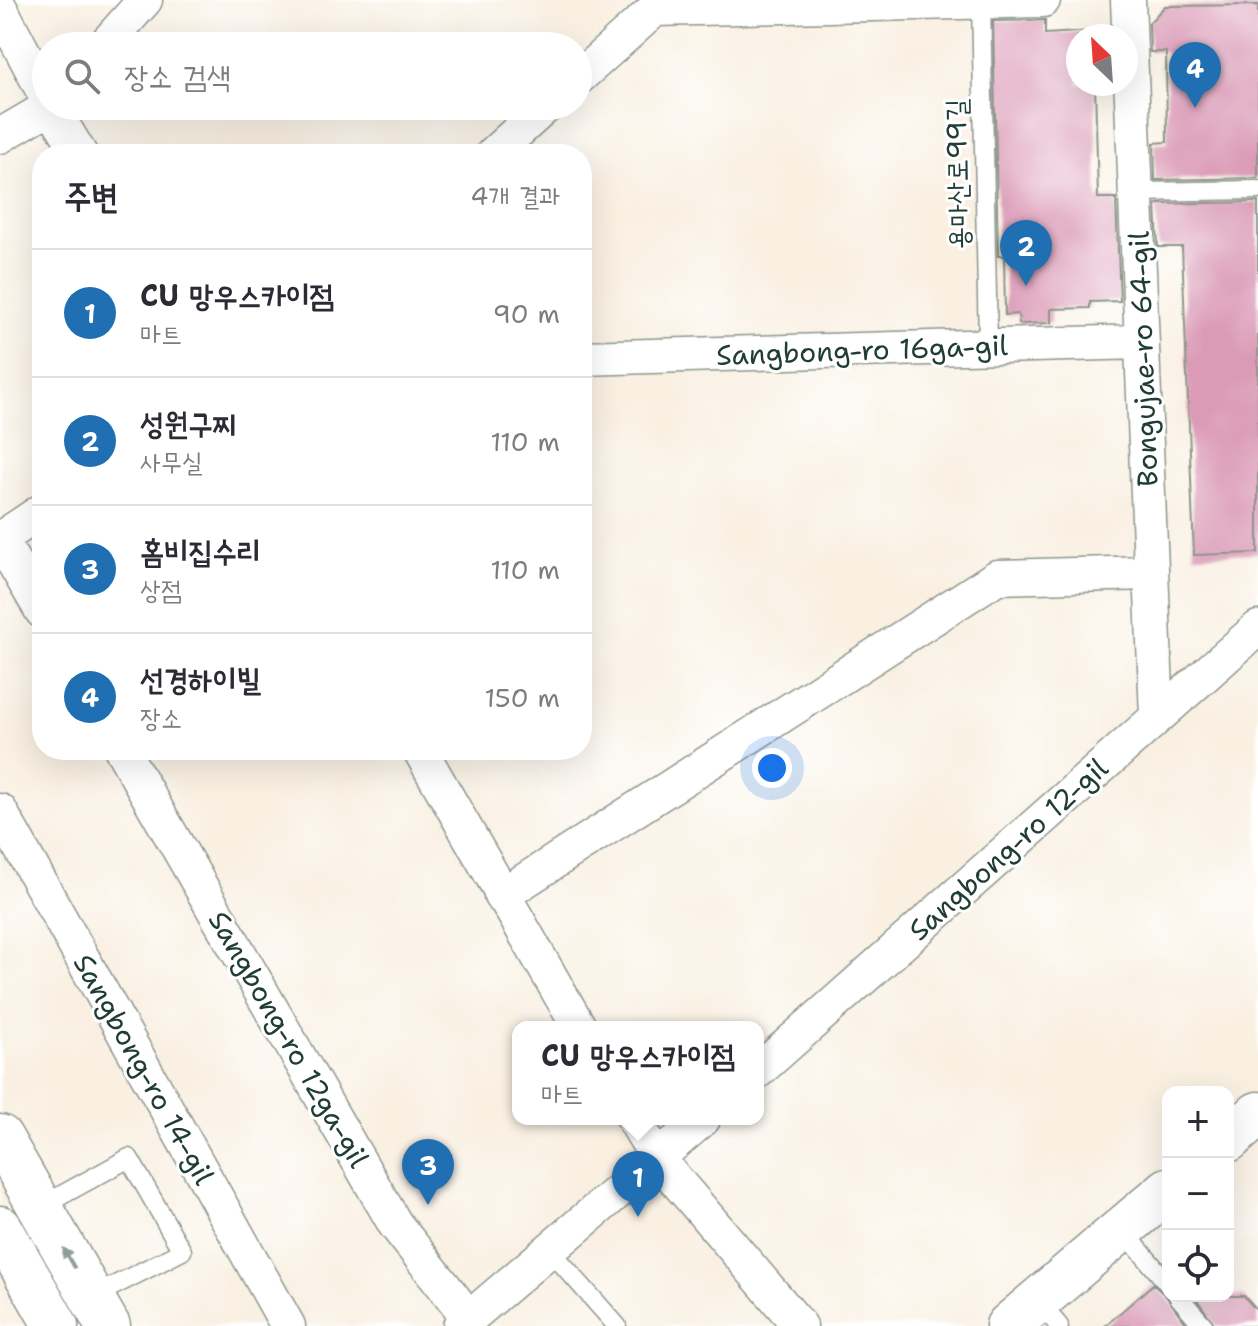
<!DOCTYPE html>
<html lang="ko">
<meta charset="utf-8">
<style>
body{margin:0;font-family:"Shantell Sans","Poor Story",sans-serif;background:#f7f7f7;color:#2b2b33}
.controls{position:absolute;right:24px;bottom:24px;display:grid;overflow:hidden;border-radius:16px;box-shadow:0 8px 32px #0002}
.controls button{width:72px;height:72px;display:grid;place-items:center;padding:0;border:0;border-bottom:2px solid #e1e1e2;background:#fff;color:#2b2b33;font:40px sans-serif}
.compass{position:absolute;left:1066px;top:24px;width:72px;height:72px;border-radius:50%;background:#fff;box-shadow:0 8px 32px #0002;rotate:335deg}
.you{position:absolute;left:772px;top:768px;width:28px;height:28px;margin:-20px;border:6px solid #fff;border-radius:50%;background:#1a73e8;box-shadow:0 0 0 12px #1a73e833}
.badge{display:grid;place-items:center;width:52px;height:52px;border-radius:50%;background:#1f6fb2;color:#fff;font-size:26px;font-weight:700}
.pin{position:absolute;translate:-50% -66px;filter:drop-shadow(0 2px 4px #0008)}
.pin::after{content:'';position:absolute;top:42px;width:28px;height:24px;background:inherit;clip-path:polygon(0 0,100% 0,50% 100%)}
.popup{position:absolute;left:512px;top:1021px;width:252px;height:104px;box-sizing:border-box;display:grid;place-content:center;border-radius:16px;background:#fff;filter:drop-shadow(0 2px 6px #0005);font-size:26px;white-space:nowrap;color:#7c7c81}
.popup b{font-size:30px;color:#2b2b33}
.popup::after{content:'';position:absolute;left:50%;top:100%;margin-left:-16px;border:16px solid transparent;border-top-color:#fff}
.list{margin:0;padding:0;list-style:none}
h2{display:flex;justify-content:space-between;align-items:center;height:104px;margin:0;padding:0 32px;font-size:34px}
h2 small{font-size:26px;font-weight:400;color:#7c7c81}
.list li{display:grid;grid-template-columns:52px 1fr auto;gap:24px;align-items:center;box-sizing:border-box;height:128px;padding:0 32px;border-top:2px solid #e1e1e2}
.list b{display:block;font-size:30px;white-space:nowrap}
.list p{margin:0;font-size:26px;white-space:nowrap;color:#7c7c81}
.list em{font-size:26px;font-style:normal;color:#7c7c81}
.icon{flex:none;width:44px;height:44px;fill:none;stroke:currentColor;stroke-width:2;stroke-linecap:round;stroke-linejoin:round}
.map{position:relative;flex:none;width:1258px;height:1326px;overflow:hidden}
.search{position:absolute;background:#fff;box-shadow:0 8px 32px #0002;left:32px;top:32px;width:560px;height:88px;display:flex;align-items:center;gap:20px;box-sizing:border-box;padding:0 28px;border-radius:44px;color:#7c7c81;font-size:30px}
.panel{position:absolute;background:#fff;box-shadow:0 8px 32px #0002;left:32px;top:144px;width:560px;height:616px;border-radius:32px}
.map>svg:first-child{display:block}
</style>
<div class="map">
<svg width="1258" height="1326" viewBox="0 0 1258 1326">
<rect width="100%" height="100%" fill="#fff"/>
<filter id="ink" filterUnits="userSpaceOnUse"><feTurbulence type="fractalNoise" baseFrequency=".0125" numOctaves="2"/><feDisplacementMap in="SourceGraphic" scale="16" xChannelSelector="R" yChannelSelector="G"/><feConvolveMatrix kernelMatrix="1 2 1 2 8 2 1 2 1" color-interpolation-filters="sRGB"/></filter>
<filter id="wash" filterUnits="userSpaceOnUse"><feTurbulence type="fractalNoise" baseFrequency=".006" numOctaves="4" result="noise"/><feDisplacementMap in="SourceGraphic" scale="32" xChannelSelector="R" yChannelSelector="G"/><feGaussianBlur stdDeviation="1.8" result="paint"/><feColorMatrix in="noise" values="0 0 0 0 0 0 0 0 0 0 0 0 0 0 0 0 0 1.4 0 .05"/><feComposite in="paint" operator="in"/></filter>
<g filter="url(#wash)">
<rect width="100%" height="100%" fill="#f9f0e2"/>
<g id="blocks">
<!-- building -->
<path fill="#db9bb7" d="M1258 5V178L1155 180 1154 143 1167 142 1166 52H1150L1149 23 1165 6Z
M1045 20V34L1094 31V36H1078V84H1095L1098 198H1116L1120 301 1090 302V308L1051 309V323L1019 324 1018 314 1005 315 1004 256H998L993 21Z
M1258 202V553L1194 555 1182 247H1158L1156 204Z
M1153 1284 1166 1296 1188 1326H1105Z
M1194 1296H1244L1258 1312V1326H1216Z"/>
</g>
</g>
<g filter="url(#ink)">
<use href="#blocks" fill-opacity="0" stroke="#8c968b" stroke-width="2"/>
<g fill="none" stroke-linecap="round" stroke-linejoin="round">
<!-- service casing -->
<g stroke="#8c968b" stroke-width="21">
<path id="service" d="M981 1 988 346
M1136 192 1258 190
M40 1207 129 1158 182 1251 92 1297
M1122 1229 1168 1284
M550 1250 617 1326
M1178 1296 1204 1326
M1038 1301 1059 1326"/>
</g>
<!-- minor casing -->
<g stroke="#8c968b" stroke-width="37">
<path id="minor" d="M1128 0 1157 717
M0 8 46 96
M655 9 1043 0
M104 46 145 0
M578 78 655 9
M51 106 80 154
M0 136 51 106
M493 154 546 106
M582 358 1142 342
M0 539 42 611
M0 539 42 511
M122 750 395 1224 469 1318
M420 750 579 1027
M0 811 288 1326
M501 896 997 577 1151 573
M758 1071 1258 628
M634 1119 658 1159 800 1326
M460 1326 703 1119"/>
</g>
<!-- secondary casing -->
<g stroke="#8c968b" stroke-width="47">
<path id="secondary" d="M0 1137 108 1326
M1228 1140 1258 1114
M0 1228 56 1326
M1008 1326 1168 1190"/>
</g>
<!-- service -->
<use href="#service" stroke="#fff" stroke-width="18"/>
<!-- minor -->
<use href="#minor" stroke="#fff" stroke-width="34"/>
<!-- secondary -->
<use href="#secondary" stroke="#fff" stroke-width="44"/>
</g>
<!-- one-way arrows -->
<defs><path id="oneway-solid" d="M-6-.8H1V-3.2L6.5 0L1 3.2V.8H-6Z" transform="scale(2)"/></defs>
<use fill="#8f9e9a" href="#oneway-solid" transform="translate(69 1258) rotate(-120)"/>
</g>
<g text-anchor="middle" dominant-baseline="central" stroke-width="6" stroke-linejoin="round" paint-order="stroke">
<!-- street labels -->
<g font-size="28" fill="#1f3d34" stroke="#fff">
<text transform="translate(957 174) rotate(-91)">용마산로99길</text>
<text transform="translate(862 350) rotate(-2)">Sangbong-ro 16ga-gil</text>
<text transform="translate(1143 359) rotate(-92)">Bongujae-ro 64-gil</text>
<text transform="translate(1008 849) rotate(-42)">Sangbong-ro 12-gil</text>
<text transform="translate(289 1039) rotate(60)">Sangbong-ro 12ga-gil</text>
<text transform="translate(144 1069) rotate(61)">Sangbong-ro 14-gil</text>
</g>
</g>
</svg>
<div class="controls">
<button>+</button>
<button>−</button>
<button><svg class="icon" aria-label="locate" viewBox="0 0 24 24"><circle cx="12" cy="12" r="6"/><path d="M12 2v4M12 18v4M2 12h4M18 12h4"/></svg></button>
</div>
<svg class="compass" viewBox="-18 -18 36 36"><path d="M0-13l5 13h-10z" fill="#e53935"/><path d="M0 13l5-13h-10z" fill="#7c7c81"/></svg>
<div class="you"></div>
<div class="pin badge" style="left:638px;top:1217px">1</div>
<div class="popup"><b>CU 망우스카이점</b>마트</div>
<div class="pin badge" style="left:1026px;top:286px">2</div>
<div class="pin badge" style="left:428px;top:1205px">3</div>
<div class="pin badge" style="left:1195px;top:108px">4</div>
<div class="search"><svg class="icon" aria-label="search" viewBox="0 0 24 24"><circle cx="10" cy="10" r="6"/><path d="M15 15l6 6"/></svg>장소 검색</div>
<section class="panel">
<h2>주변<small>4개 결과</small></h2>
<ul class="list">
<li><span class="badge">1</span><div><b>CU 망우스카이점</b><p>마트</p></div><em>90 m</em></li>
<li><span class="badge">2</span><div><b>성원구찌</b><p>사무실</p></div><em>110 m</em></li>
<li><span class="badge">3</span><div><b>홈비집수리</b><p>상점</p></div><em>110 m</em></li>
<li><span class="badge">4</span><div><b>선경하이빌</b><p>장소</p></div><em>150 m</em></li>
</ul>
</section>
</div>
